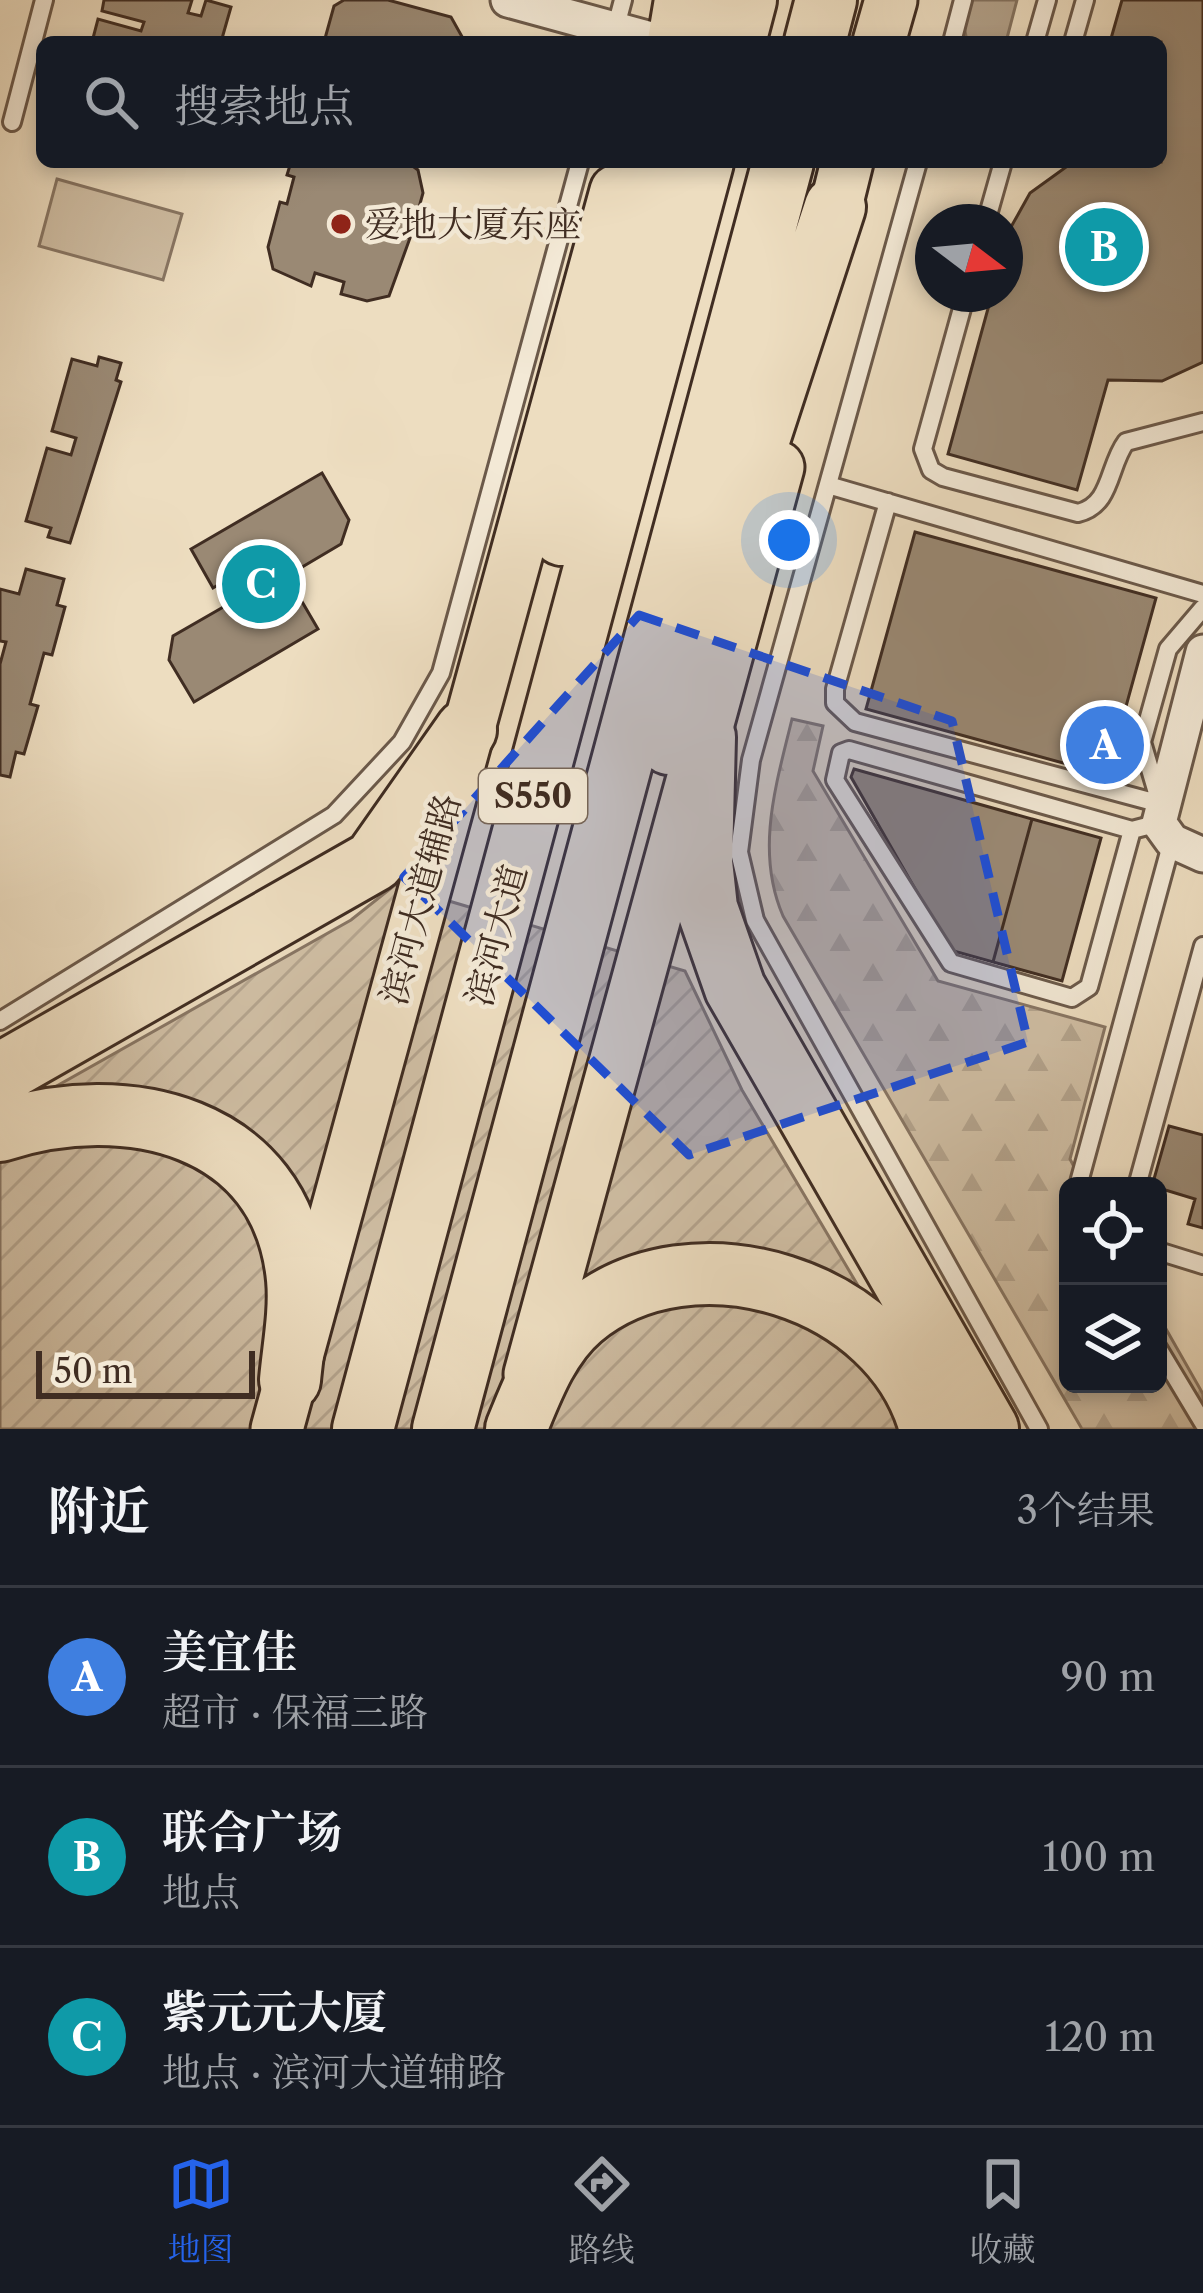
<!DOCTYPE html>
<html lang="zh">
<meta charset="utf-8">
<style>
body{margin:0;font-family:"Libre Caslon Text","Noto Serif SC",serif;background:#20242c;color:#f1f3f6}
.controls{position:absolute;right:36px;bottom:36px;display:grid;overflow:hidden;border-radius:18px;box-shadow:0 6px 18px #0003}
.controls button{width:108px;height:108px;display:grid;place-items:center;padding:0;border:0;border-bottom:3px solid #363941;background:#171b24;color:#f1f3f6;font:60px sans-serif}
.compass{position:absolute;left:915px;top:204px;width:108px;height:108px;border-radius:50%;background:#171b24;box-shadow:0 6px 18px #0003;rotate:106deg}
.scale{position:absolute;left:36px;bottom:30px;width:219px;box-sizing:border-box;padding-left:12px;border:6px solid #402d22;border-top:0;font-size:33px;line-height:42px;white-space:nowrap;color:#402d22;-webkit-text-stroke:9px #f3e9d6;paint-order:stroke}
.you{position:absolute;left:789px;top:540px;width:42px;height:42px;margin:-30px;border:9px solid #fff;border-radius:50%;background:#1a73e8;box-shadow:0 0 0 18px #1a73e833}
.badge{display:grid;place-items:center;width:78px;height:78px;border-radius:50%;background:#2563eb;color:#fff;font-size:39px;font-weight:700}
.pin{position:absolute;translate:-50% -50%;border:6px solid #fff;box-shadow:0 3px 12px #0006}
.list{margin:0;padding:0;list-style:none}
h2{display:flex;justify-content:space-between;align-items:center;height:156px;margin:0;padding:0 48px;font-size:51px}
h2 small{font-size:39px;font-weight:400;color:#9ea1a6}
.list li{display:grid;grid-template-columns:78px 1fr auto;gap:36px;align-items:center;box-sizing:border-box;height:180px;padding:0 48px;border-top:3px solid #363941}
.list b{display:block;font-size:45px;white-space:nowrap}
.list p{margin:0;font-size:39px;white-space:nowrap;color:#9ea1a6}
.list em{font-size:39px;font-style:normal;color:#9ea1a6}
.icon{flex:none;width:66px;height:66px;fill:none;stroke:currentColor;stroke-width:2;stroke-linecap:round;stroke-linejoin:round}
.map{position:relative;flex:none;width:1203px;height:1429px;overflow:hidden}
.search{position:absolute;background:#171b24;box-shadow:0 6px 18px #0003;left:36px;right:36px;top:36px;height:132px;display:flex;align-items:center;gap:30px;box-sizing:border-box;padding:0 42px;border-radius:18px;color:#9ea1a6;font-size:45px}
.sheet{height:696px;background:#171b24}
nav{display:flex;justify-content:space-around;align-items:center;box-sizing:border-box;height:168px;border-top:3px solid #363941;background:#171b24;font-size:33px;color:#9ea1a6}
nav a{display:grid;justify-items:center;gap:6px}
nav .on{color:#2563eb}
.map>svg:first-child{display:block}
</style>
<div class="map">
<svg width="1203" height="1429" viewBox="0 0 1203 1429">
<defs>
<pattern id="forest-firs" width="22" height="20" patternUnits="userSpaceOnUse" patternTransform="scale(3)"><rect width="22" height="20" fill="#d0bfa5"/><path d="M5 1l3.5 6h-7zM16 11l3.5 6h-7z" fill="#b4a48e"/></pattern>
<pattern id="garden-furrows" width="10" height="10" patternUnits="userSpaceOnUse" patternTransform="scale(3)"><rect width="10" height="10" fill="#d0bfa5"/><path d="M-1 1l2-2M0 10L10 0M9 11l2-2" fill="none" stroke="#b4a48e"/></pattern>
</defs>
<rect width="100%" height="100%" fill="#edddc0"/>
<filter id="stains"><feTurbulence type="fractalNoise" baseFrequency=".00167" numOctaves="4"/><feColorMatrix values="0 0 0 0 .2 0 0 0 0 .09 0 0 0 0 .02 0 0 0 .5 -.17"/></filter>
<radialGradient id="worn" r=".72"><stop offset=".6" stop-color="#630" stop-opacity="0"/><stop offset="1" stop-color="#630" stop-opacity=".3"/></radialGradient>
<!-- green -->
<path fill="#d0bfa5" stroke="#887664" stroke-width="3" d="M57 179 182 214 163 280 39 246Z"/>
<!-- forest -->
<path fill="url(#forest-firs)" stroke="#887664" stroke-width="3" d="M792 719 823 726 813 771 938 981 1105 1027 1070 1159 1084 1186H1068V1384H1158V1315L1203 1394V1429H1082L783 916C755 851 776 785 792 719Z"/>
<!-- garden -->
<path fill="url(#garden-furrows)" stroke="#887664" stroke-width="3" d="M395 885 685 971 742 1090 943 1429H0V1118L351 920Z"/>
<!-- water -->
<path fill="#b2a18a" stroke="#847360" stroke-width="3" d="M970 0H1017L1006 42H967L963 20Z"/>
<!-- building -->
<path fill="#9a8974" stroke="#402d22" stroke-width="3" d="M104 0H192L188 13 201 16 206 0 231 7 221 42H92L98 19 141 31 144 22 102 11Z
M344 0H388L451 17 465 42H324L334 6Z
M1122 0H1203V362L1162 381 1108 380 1077 490 948 454 992 294H1005L1011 227 1030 193 1073 162H1161V42H1110Z
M291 162H407L418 170 423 193 418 211 411 209 404 236 410 238 389 296 367 301 341 294 344 282 315 273 311 286 273 269 268 247 280 202 287 204 294 177 287 175Z
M99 357 121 363 116 380 121 382 70 543 48 537 51 528 26 521 47 448 71 455 76 438 52 431 72 359 97 366Z
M322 473 349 520 341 544 287 576 318 629 194 702 169 660 173 636 239 598 228 579 213 588 191 549Z
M915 532 1156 598 1107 775 866 709Z
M26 569 64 579 57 605 65 607 52 655 44 653 30 704 38 706 24 754 16 752 10 777 0 775V664L6 642 0 641V589L19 594Z
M854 769 1032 819 993 962 950 950 851 777Z
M1032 819 1101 838 1062 981 993 962Z
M1169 1126 1203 1135V1228L1188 1224 1195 1199 1152 1186Z"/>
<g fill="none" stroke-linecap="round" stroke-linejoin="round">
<!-- lane casing -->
<g stroke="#6b594a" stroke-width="22">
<path id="lane" d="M614 34 623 0
M952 42 963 0
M1035 42 1047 0
M1073 42 1085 0
M12 122 44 0
M918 162 751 760 739 852 755 920 1039 1429
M986 222 1003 162
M966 294 923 449 931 470 943 477 1078 513C1112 505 1108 466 1126 442L1203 422
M828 485 1203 594
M888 502 835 689V703L855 722 1161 804
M1160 803 1142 742 1168 649 1203 608
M1132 830 1089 987 1072 998 951 963 835 780 841 753 849 750 1132 830 1159 823
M0 1021 334 815 402 742 441 673 580 162
M1078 1186 1172 841
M1137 1186 1203 946
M1158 1251 1203 1265
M1158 1348 1203 1423"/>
</g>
<!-- street casing -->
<g stroke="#6b594a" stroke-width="39">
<path id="street" d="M508 0 658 41
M1203 652 1159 823 1172 841 1203 855"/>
</g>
<!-- primary casing -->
<g stroke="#402d22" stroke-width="57">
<path id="primary" d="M879 42 891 0
M827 243 847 162
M530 1374 778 467
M277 1429 616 191"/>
</g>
<!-- highway casing -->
<g stroke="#402d22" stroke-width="66">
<path id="highway" d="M678 42 685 0
M735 42 746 0
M815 42 826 0
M562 535 652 162
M705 737 702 862 707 908 735 988 988 1429
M669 744 739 501 835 207
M0 1074 374 861 466 730
M0 1131C125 1090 282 1124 297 1279 300 1312 293 1347 290 1380
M363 1429 703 162
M443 1429 783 162
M516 1429C532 1390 548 1346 581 1318 692 1225 893 1288 930 1429"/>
</g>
<!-- lane -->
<use href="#lane" stroke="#f3e9d6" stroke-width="16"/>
<!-- street -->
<use href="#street" stroke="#f3e9d6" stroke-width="33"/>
<!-- primary -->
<use href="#primary" stroke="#edddc0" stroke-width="51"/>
<!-- highway -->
<use href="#highway" stroke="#edddc0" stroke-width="60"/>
</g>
<!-- marked area -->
<path fill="#1d4ed8" fill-opacity="0.2" stroke="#1d4ed8" stroke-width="9" stroke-dasharray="24 15" stroke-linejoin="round" d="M639 615 952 721 1028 1042 689 1155 404 877Z"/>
<!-- markers -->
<circle fill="#8f2418" stroke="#f3e9d6" stroke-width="4.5" cx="341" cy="224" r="12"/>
<g text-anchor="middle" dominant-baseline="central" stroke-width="9" stroke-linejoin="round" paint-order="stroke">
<!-- shield labels -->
<rect fill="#f3e9d6" stroke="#766558" stroke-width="3" x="479" y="769" width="108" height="54" rx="9"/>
<g font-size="33" font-weight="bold" fill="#402d22">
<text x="533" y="796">S550</text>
</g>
<!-- poi labels -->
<g font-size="36" fill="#402d22" stroke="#f3e9d6" text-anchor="start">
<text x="365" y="224">爱地大厦东座</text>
</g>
<!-- street labels -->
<g font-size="36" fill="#402d22" stroke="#f3e9d6">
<text transform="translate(420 899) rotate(-75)">滨河大道辅路</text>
<text transform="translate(496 935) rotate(-75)">滨河大道</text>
</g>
</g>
<rect width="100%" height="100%" filter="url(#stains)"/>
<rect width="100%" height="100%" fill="url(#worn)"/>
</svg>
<div class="controls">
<button><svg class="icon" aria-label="locate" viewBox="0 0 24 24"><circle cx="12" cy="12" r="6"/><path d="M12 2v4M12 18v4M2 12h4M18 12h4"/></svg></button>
<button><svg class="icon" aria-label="layers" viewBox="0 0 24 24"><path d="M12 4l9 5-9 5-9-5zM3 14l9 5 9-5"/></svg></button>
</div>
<svg class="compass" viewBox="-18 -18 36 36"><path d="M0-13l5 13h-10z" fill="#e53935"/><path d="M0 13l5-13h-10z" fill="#9ea1a6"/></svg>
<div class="scale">50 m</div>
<div class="you"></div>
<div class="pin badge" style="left:1105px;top:745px;background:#3f7fe0">A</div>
<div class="pin badge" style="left:1104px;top:247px;background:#0f9aa8">B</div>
<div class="pin badge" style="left:261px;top:584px;background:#0f9aa8">C</div>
<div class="search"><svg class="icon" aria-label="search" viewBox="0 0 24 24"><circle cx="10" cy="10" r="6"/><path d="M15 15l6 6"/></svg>搜索地点</div>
</div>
<section class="sheet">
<h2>附近<small>3个结果</small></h2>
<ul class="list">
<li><span class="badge" style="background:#3f7fe0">A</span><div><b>美宜佳</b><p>超市 · 保福三路</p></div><em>90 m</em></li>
<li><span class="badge" style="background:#0f9aa8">B</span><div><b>联合广场</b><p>地点</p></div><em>100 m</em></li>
<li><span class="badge" style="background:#0f9aa8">C</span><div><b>紫元元大厦</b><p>地点 · 滨河大道辅路</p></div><em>120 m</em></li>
</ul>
</section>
<nav>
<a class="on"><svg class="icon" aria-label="map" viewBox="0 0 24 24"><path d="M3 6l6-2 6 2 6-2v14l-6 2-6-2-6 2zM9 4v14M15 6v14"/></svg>地图</a>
<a><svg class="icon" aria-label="directions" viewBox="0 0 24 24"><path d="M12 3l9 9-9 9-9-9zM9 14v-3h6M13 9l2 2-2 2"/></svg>路线</a>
<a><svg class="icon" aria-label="saved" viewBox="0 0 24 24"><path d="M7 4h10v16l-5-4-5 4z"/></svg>收藏</a>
</nav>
